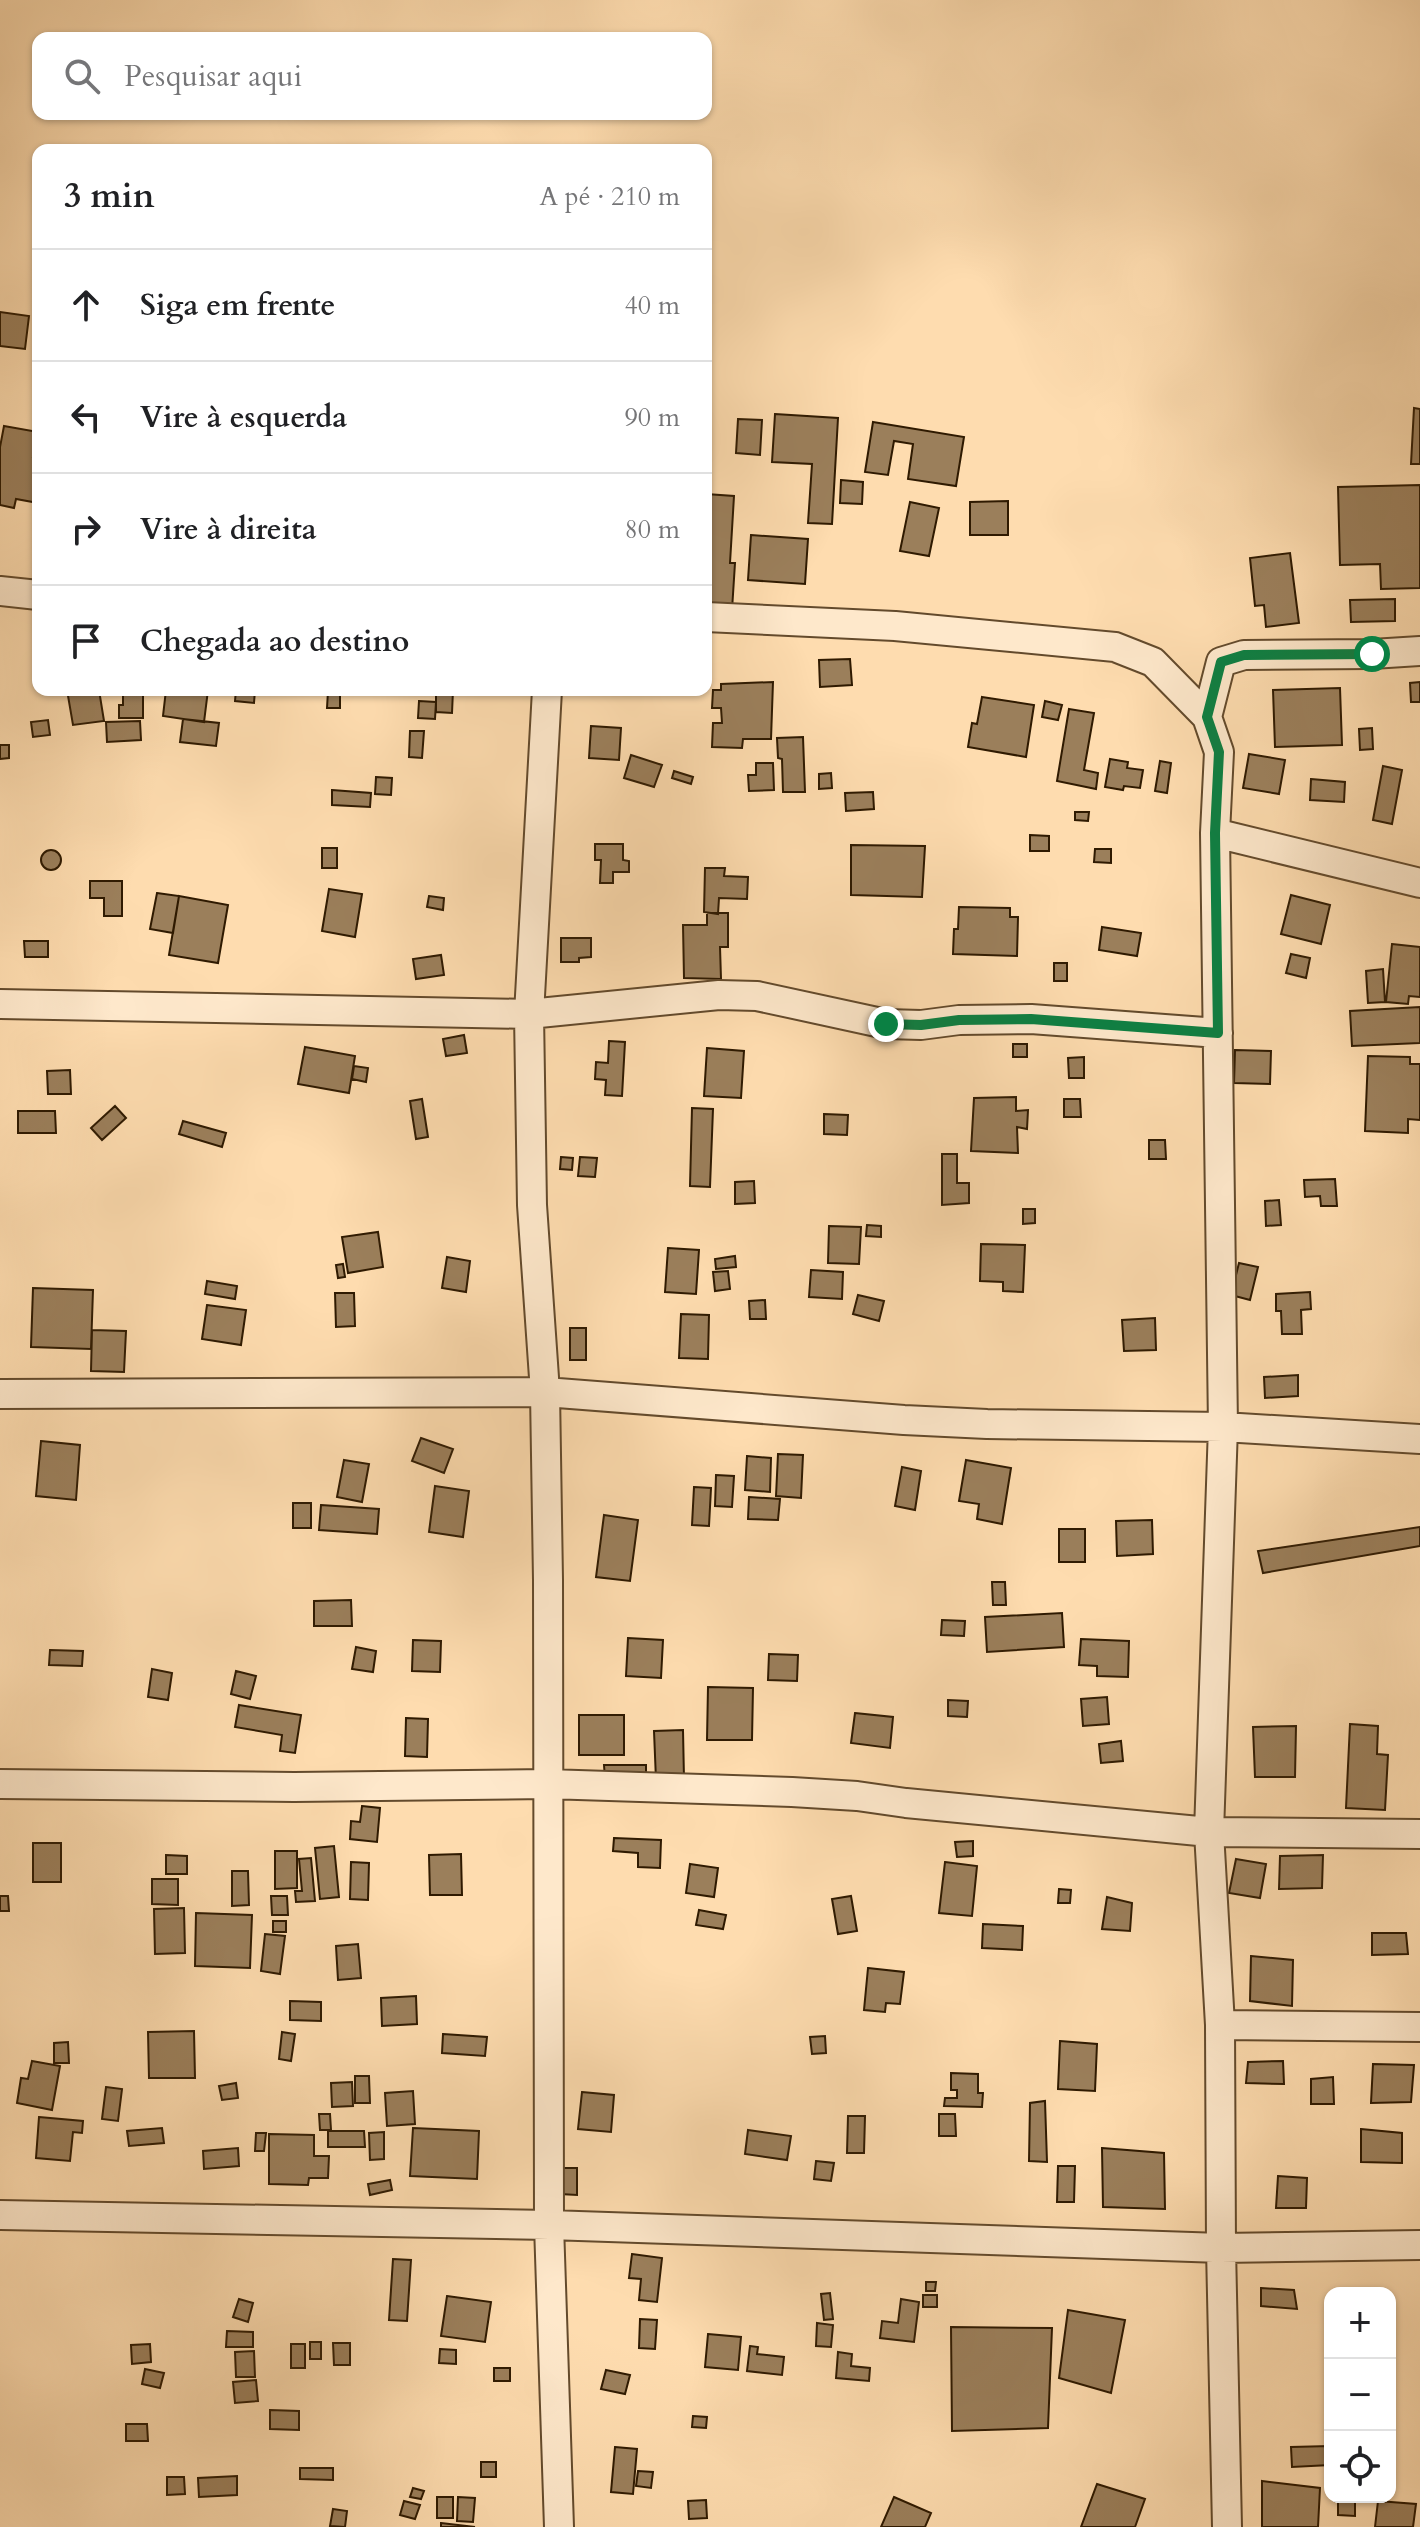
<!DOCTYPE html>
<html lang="pt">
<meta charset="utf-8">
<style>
body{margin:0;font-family:Cardo,serif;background:#f2f2f2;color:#202124}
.controls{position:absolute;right:24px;bottom:24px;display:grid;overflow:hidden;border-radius:16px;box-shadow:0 2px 6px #0004}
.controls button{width:72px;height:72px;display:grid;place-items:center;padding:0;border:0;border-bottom:2px solid #e0e0e0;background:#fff;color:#202124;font:40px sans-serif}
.stop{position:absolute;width:24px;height:24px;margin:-18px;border:6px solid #0b8043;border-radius:50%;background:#fff}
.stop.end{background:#0b8043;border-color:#fff;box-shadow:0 2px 8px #0008}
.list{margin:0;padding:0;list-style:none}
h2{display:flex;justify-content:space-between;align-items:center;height:104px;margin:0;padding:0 32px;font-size:34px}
h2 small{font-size:26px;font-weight:400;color:#757577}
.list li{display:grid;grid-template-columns:52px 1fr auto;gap:24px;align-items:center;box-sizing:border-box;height:112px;padding:0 32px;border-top:2px solid #e0e0e0}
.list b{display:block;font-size:30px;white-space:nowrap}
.list em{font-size:26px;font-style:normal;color:#757577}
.icon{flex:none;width:44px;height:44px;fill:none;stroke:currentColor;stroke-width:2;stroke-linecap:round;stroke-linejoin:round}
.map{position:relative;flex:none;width:1420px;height:2527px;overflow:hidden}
.search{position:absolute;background:#fff;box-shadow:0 2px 6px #0004;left:32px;top:32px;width:680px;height:88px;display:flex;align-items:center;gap:20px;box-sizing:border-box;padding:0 28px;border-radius:16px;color:#757577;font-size:30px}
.panel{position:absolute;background:#fff;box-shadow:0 2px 6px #0004;left:32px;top:144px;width:680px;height:552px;border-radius:16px}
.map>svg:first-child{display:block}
</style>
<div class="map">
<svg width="1420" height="2527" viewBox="0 0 1420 2527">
<rect width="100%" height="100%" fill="#fedcaf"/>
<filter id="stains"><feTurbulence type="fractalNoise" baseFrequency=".0025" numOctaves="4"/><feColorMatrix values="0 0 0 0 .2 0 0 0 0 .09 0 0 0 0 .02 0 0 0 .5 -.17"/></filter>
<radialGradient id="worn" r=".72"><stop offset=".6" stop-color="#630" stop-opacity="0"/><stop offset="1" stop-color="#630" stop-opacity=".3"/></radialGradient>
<!-- building -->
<path fill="#9b7f5b" stroke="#2f1a01" stroke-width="2" d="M0 312 29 316 25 349 0 346Z
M1414 408 1420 409V464H1411Z
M775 414 838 418 832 524 808 523 812 464 772 462Z
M738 419 762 420 760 455 736 453Z
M873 422 964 437 956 486 908 479 913 444 894 441 888 475 865 472Z
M4 426 38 432 33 457 38 458V503L16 499 14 508 0 505V447Z
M841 480 863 482 862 504 840 503Z
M1420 485V588L1381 589 1380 564 1340 565 1338 487Z
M706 494 734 496 730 563H735L732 610 706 608Z
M1008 501V535H970V502Z
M910 502 939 508 929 556 900 551Z
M751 535 808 539 805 584 748 580Z
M1290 553 1299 623 1266 627 1264 605 1255 606 1250 558Z
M1395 599V621L1351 622 1350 600Z
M850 659 852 685 820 687 819 660Z
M773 682 771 739H743L742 748 712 747 713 723H722L721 708H712L713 690H721V684Z
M1420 682V702H1411L1410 683Z
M1340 688 1342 745 1275 747 1273 690Z
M67 690H99L104 721 73 725Z
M123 690H143V718H119V705H123Z
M166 690H208L204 722 163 716Z
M236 690H255L254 703 235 701Z
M436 690H453L452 713 436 712Z
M328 691 340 692V708H327Z
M982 697 1034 705 1026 757 968 747 972 723 977 724Z
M419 701 436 702 435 719 418 718Z
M1045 701 1062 705 1058 720 1042 717Z
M1069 709 1094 713 1084 770 1098 773 1096 789 1057 781Z
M183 719 219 723 216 746 180 742Z
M48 720 50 735 33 737 31 722Z
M140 721 141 740 107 742 106 722Z
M591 726 621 728 619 760 589 758Z
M1372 728 1373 749 1360 750 1359 729Z
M410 731H424L422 758 409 757Z
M803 737 805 792H783L782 759 778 758 777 738Z
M0 745H9V758L0 759Z
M1249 754 1285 760 1279 794 1243 788Z
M631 755 662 765 654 787 624 778Z
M1110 759 1128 762 1127 768 1143 770 1140 788 1124 786 1123 790 1105 787Z
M1160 761 1171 763 1167 793 1155 791Z
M756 763H773L774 790 749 791 748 775H756Z
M1383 766 1402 770 1392 824 1373 820Z
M674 771 693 777 691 784 672 778Z
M831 773 832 788 819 789V774Z
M376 777 392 778 391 795 375 794Z
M1311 779 1345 782 1344 802 1310 800Z
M332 790 371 793 370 807 332 805Z
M873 792 874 809 846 811 845 793Z
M1075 812H1089L1088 821 1075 820Z
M1030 835 1049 836V851H1030Z
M595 844H623V860L629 861V872H613V883H600L601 860H595Z
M851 845 925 846 922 897 851 895Z
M322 848H337V868H322Z
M1095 849H1111V863L1094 862Z
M41 860a10 10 0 1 1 20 0a10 10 0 1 1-20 0Z
M705 868H725L724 876 748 877 747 899 719 898 718 914 704 912Z
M90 881H122V916H104V898H90Z
M329 889 362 894 355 937 322 931Z
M157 893 179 896 173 933 150 929Z
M1291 895 1330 905 1321 944 1281 934Z
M179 896 228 905 218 963 169 955Z
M429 896 444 898 443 910 427 907Z
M959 907 1010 908V917H1018L1017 956 953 954 954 929H958Z
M707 913H728V947H720L721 979 684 978 683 925H707Z
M1102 927 1141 933 1137 956 1099 950Z
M561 938H591V957L579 958V962H561Z
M24 941H48V957H25Z
M1392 944 1420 947V997L1409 996 1408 1004 1386 1002Z
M1291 954 1310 958 1306 978 1286 973Z
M441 955 444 975 416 979 413 959Z
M1054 963H1067V981H1054Z
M1383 969 1385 1002 1368 1003 1366 971Z
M1420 1007V1043L1352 1046 1350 1011Z
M464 1035 467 1053 446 1056 443 1039Z
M609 1041 625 1042 622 1096 605 1095 606 1080 595 1079 596 1062 608 1063Z
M1013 1044H1027V1057H1013Z
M305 1047 355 1056 349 1093 298 1084Z
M707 1048 744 1051 741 1098 704 1096Z
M1235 1050 1271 1051 1270 1084 1234 1083Z
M1368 1056 1410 1057V1064H1420V1120L1408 1119V1133L1365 1131Z
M1084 1057V1078H1069L1068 1058Z
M354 1066 368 1068 366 1082 352 1079Z
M70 1070 71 1094H48L47 1071Z
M1016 1097V1111L1028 1110 1027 1129 1017 1127 1018 1153 971 1151 974 1098Z
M422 1099 428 1137 416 1139 410 1101Z
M1064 1099H1080L1081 1117H1064Z
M115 1106 126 1118 102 1140 91 1128Z
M692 1108 713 1109 710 1187 690 1186Z
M18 1111H55L56 1133H18Z
M824 1114 848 1115 847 1135 824 1134Z
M183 1121 226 1133 222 1147 179 1134Z
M1149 1140H1165L1166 1159H1149Z
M942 1154H957V1183H969V1203L942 1205Z
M561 1157 573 1158 572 1170 560 1169Z
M580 1157 597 1158 595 1177 578 1176Z
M1335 1179 1337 1206H1321L1320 1196 1305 1197 1304 1180Z
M754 1181 755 1203 735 1204V1182Z
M1279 1200 1281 1225 1266 1226 1265 1201Z
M1023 1209H1035V1223L1023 1224Z
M867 1225 881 1226V1237L866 1236Z
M829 1226 861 1227 859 1264 828 1263Z
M378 1232 383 1267 348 1273 342 1237Z
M981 1244 1025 1245 1023 1292 1003 1291V1282L980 1281Z
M668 1248 699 1250 696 1294 665 1292Z
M735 1256 736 1267 716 1269 715 1259Z
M447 1257 470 1261 466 1292 442 1288Z
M1239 1263 1258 1267 1250 1300 1231 1295Z
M343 1264 345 1277 338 1278 336 1265Z
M811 1270 843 1272 842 1299 809 1297Z
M728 1271 730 1289 715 1291 713 1272Z
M207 1281 237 1286 235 1299 205 1294Z
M33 1288 93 1290 91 1349 31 1347Z
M1310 1292 1311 1309 1301 1310 1302 1334H1282L1281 1311H1276V1294Z
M335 1293H354L355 1326 336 1327Z
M858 1295 884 1301 879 1321 853 1314Z
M765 1300 766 1319H750L749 1301Z
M207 1305 246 1310 241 1345 202 1339Z
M681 1314 709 1315 708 1359 679 1358Z
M1155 1318 1156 1350 1124 1351 1122 1320Z
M570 1328H586V1360H570Z
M92 1330 126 1331 124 1372 91 1371Z
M1298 1375V1396L1265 1398 1264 1377Z
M421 1438 453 1449 444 1473 412 1461Z
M41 1441 80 1445 76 1500 36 1496Z
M778 1454 803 1455 801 1498 776 1496Z
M747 1456 771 1458 770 1492 745 1490Z
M344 1460 369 1464 362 1502 337 1497Z
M966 1460 1011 1468 1002 1524 977 1519 979 1504 959 1501Z
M902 1467 921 1471 915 1510 895 1506Z
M716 1475 734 1476 732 1507 715 1506Z
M435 1486 469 1491 463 1537 429 1532Z
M694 1487 711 1488 709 1526 692 1525Z
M749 1497 780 1499 778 1520 748 1519Z
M293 1503H311V1528H293Z
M321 1505 379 1509 377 1534 319 1530Z
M604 1515 638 1520 630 1581 596 1577Z
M1152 1520 1153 1554 1117 1556 1116 1521Z
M1420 1527V1546L1263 1573 1258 1551Z
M1059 1529H1085V1562H1059Z
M992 1582H1005L1006 1605H993Z
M351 1600 352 1626H314V1601Z
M1062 1613 1064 1647 987 1652 985 1617Z
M942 1620 965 1621 964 1636 941 1635Z
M628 1638 663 1640 661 1678 626 1676Z
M1081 1639 1129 1641 1128 1677 1097 1676V1666L1079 1665Z
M413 1640 441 1641 440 1672 412 1671Z
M356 1647 376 1651 373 1672 352 1669Z
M50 1650 83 1651 82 1666 49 1665Z
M769 1654 798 1655 797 1681 768 1680Z
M152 1669 172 1673 168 1700 148 1697Z
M236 1671 256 1676 250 1699 231 1694Z
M708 1687 753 1688 752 1740H707Z
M1107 1697 1109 1724 1083 1726 1081 1699Z
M948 1700 968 1701 967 1717 948 1716Z
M239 1705 301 1715 295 1753 280 1751 282 1735 235 1727Z
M855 1713 893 1717 890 1748 851 1743Z
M579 1715H624V1755H579Z
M406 1718 428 1719 427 1757 405 1756Z
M1350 1724 1378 1726 1377 1754 1388 1755 1385 1810 1346 1808Z
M1296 1726 1295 1777H1255L1253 1727Z
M683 1730 684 1779 656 1780 654 1731Z
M1121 1741 1123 1761 1101 1763 1099 1744Z
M604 1765H646V1779H605Z
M362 1806 380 1808 377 1842 350 1839 351 1821 360 1822Z
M614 1838 661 1840 660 1868 638 1867V1853L613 1851Z
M973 1841V1856L957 1857 955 1842Z
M33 1843H61V1882H33Z
M334 1846 339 1897 320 1899 315 1848Z
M275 1851H297V1888L275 1889Z
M461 1854 462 1895H430L429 1855Z
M166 1855 187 1856V1874H166Z
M1323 1855 1322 1888 1279 1889 1280 1856Z
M311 1858 315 1901 296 1902 295 1891H302L299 1859Z
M1236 1859 1266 1864 1260 1898 1229 1893Z
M351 1862 369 1863 368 1900 350 1899Z
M945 1862 977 1866 972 1916 939 1913Z
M690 1864 718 1868 714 1897 686 1893Z
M232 1871H248L249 1905 232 1906Z
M152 1879H178V1905L152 1904Z
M1059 1889 1071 1890 1070 1903H1058Z
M0 1896H8L9 1911H0Z
M271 1896H287L288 1915H272Z
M851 1896 857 1931 838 1934 832 1899Z
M1107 1897 1132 1903 1130 1931 1102 1929Z
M184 1908 185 1953 155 1954 154 1909Z
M699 1910 726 1915 723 1929 696 1925Z
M196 1913 252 1915 250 1968 195 1966Z
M273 1921H286V1932H273Z
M983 1924 1023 1926 1022 1950 982 1948Z
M1372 1933H1406L1408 1954 1372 1955Z
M265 1934 285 1936 280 1974 261 1971Z
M358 1944 361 1978 338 1980 336 1946Z
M1251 1956 1293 1960 1292 2006 1250 2001Z
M868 1968 904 1972 900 2004 886 2003 885 2012 864 2010Z
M416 1996 417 2024 382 2026 381 1998Z
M290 2001 321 2002V2021L290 2020Z
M194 2031 195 2078H149L148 2032Z
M282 2032 295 2034 291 2061 279 2059Z
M443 2034 487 2037 485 2056 442 2053Z
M825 2036 826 2053 812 2054 810 2037Z
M1060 2041 1097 2044 1095 2091 1058 2089Z
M68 2042 69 2063H54V2043Z
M32 2061 60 2066 52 2110 17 2103 21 2078 28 2079Z
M1283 2061 1284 2084 1246 2083 1248 2062Z
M1373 2064 1414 2065 1411 2102 1371 2103Z
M951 2073 978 2074V2093H983L982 2107 944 2106 945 2098H957V2090H951Z
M355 2076H369L370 2103H355Z
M1333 2077 1334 2104H1311V2079Z
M352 2082 353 2106 332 2107 331 2083Z
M236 2083 238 2098 222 2100 219 2086Z
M106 2087 122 2089 118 2121 102 2119Z
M413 2091 415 2124 387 2126 385 2093Z
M582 2092 614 2095 611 2132 578 2129Z
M1045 2101 1047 2162 1029 2161 1030 2103Z
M319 2114H330L331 2130H320Z
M939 2114H955L956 2136H939Z
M848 2116H865L864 2153H847Z
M39 2117 83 2121 82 2133 73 2132 70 2161 36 2158Z
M162 2128 164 2143 129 2146 127 2131Z
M413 2128 479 2131 477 2179 410 2176Z
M1361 2129 1402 2133V2163L1361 2162Z
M748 2130 791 2136 787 2160 745 2154Z
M328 2131H364L365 2147H328Z
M384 2132V2159L370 2160 369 2133Z
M256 2133H266L264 2151H255Z
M269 2134 314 2135V2156H329L328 2178H309L308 2185 269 2184Z
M238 2148 239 2166 204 2169 203 2151Z
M1102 2148 1164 2153 1165 2209 1103 2207Z
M816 2161 834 2163 831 2181 814 2179Z
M1058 2166H1075L1074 2202H1057Z
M561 2168H577V2195L560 2194Z
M1278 2176 1307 2178 1306 2208H1276Z
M390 2180 392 2190 370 2195 368 2184Z
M632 2254 662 2258 657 2302 639 2300 641 2279 629 2278Z
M393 2259 411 2260 407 2321 389 2320Z
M926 2282H936L935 2291H926Z
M1261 2288 1294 2290 1297 2309 1261 2306Z
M830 2293 833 2319 824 2320 821 2294Z
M923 2295H937V2307H923Z
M447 2296 491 2302 485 2342 441 2336Z
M239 2299 253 2303 248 2322 233 2317Z
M901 2299 919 2302 914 2342 880 2338 882 2321 898 2323Z
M1068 2310 1125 2320 1111 2393 1059 2378Z
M640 2319 657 2320 655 2349 639 2348Z
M817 2323 833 2325 831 2347 816 2346Z
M951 2327 1052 2328 1048 2428 952 2431Z
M227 2331 253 2332V2347H226Z
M708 2334 741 2337 738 2370 705 2367Z
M310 2342H321V2359H310Z
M333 2343H350V2365H334Z
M150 2344 151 2362 132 2364 131 2345Z
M291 2344H305V2368H291Z
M750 2346 758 2347 757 2354 784 2357 782 2375 747 2371Z
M440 2349 456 2350V2364L439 2363Z
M254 2351 255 2377H236L235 2352Z
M838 2352 852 2354 851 2366 870 2368 869 2381 836 2378Z
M494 2368H510V2381H494Z
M145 2369 164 2373 160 2388 142 2384Z
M606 2370 630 2375 625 2394 601 2389Z
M256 2380 258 2401 235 2403 233 2382Z
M270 2410 299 2411V2430L270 2429Z
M693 2416 707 2417 706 2428 692 2427Z
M126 2424H147L148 2441H126Z
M1330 2446V2465L1292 2467 1291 2447Z
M615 2447 637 2449 633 2494 611 2492Z
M481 2462H496V2477H481Z
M300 2468H333V2480L300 2479Z
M638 2471 653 2472 651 2488 636 2486Z
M237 2476V2495L199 2497 198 2478Z
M167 2477H184L185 2494 167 2495Z
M1262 2481 1320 2488 1318 2527H1262Z
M1097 2484 1145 2499 1135 2527H1081Z
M413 2488 424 2491 421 2499 410 2497Z
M437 2497H453V2518H437Z
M458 2497 475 2498 473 2522 457 2521Z
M894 2497 931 2513 925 2527H881Z
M1338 2497H1355V2516L1338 2515Z
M706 2500 707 2518 689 2519 688 2501Z
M404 2501 420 2505 415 2519 400 2515Z
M1378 2501 1416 2504 1413 2527H1375Z
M333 2509 347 2511 345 2527 330 2526Z
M441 2523 475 2527H441Z"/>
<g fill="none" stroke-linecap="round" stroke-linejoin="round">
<!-- minor casing -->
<g stroke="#634a2c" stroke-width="32">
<path id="minor" d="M0 591 38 595
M706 617 895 626 1115 647 1153 662 1207 717 1219 752 1215 833 1223 1427 1209 1832 1220 2025 1221 2248 1227 2527
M547 690 529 1014 532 1205 545 1392 548 1580 549 2225 559 2527
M1207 717 1221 662 1244 655 1372 654 1420 651
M1215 833 1420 883
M0 1004 529 1014 719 995 757 996 886 1024 921 1025 959 1020 1031 1019 1218 1033
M0 1394 545 1392 904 1420 987 1424 1223 1427 1420 1439
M0 1784 294 1787 547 1784 792 1792 857 1796 906 1803 1209 1832 1420 1834
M1220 2025 1420 2027
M0 2215 549 2225 1221 2248 1420 2245"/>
</g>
<!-- minor -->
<use href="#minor" stroke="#fee8cb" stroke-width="28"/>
</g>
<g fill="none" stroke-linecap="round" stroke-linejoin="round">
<!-- route -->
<path stroke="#0b8043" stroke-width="10" d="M886 1024 921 1025 959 1020 1031 1019 1218 1033 1215 833 1219 752 1207 717 1221 662 1244 655 1372 654"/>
</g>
<rect width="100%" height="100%" filter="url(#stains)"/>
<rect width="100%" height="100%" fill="url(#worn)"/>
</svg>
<div class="controls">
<button>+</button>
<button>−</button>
<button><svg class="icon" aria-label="locate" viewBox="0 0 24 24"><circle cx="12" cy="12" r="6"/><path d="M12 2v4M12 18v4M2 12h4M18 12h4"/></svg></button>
</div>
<div class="stop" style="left:1372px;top:654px"></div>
<div class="stop end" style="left:886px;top:1024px"></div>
<div class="search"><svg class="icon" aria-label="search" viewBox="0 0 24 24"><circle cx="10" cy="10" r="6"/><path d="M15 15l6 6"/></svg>Pesquisar aqui</div>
<section class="panel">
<h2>3 min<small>A pé · 210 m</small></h2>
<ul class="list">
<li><svg class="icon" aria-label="ahead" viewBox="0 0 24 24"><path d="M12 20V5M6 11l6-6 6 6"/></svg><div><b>Siga em frente</b></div><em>40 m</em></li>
<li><svg class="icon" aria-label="left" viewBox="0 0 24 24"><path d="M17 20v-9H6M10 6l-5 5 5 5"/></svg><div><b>Vire à esquerda</b></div><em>90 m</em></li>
<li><svg class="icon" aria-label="right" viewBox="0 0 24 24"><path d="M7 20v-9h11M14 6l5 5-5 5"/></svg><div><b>Vire à direita</b></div><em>80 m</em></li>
<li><svg class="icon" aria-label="arrive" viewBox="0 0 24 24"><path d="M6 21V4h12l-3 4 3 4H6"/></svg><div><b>Chegada ao destino</b></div></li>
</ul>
</section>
</div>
